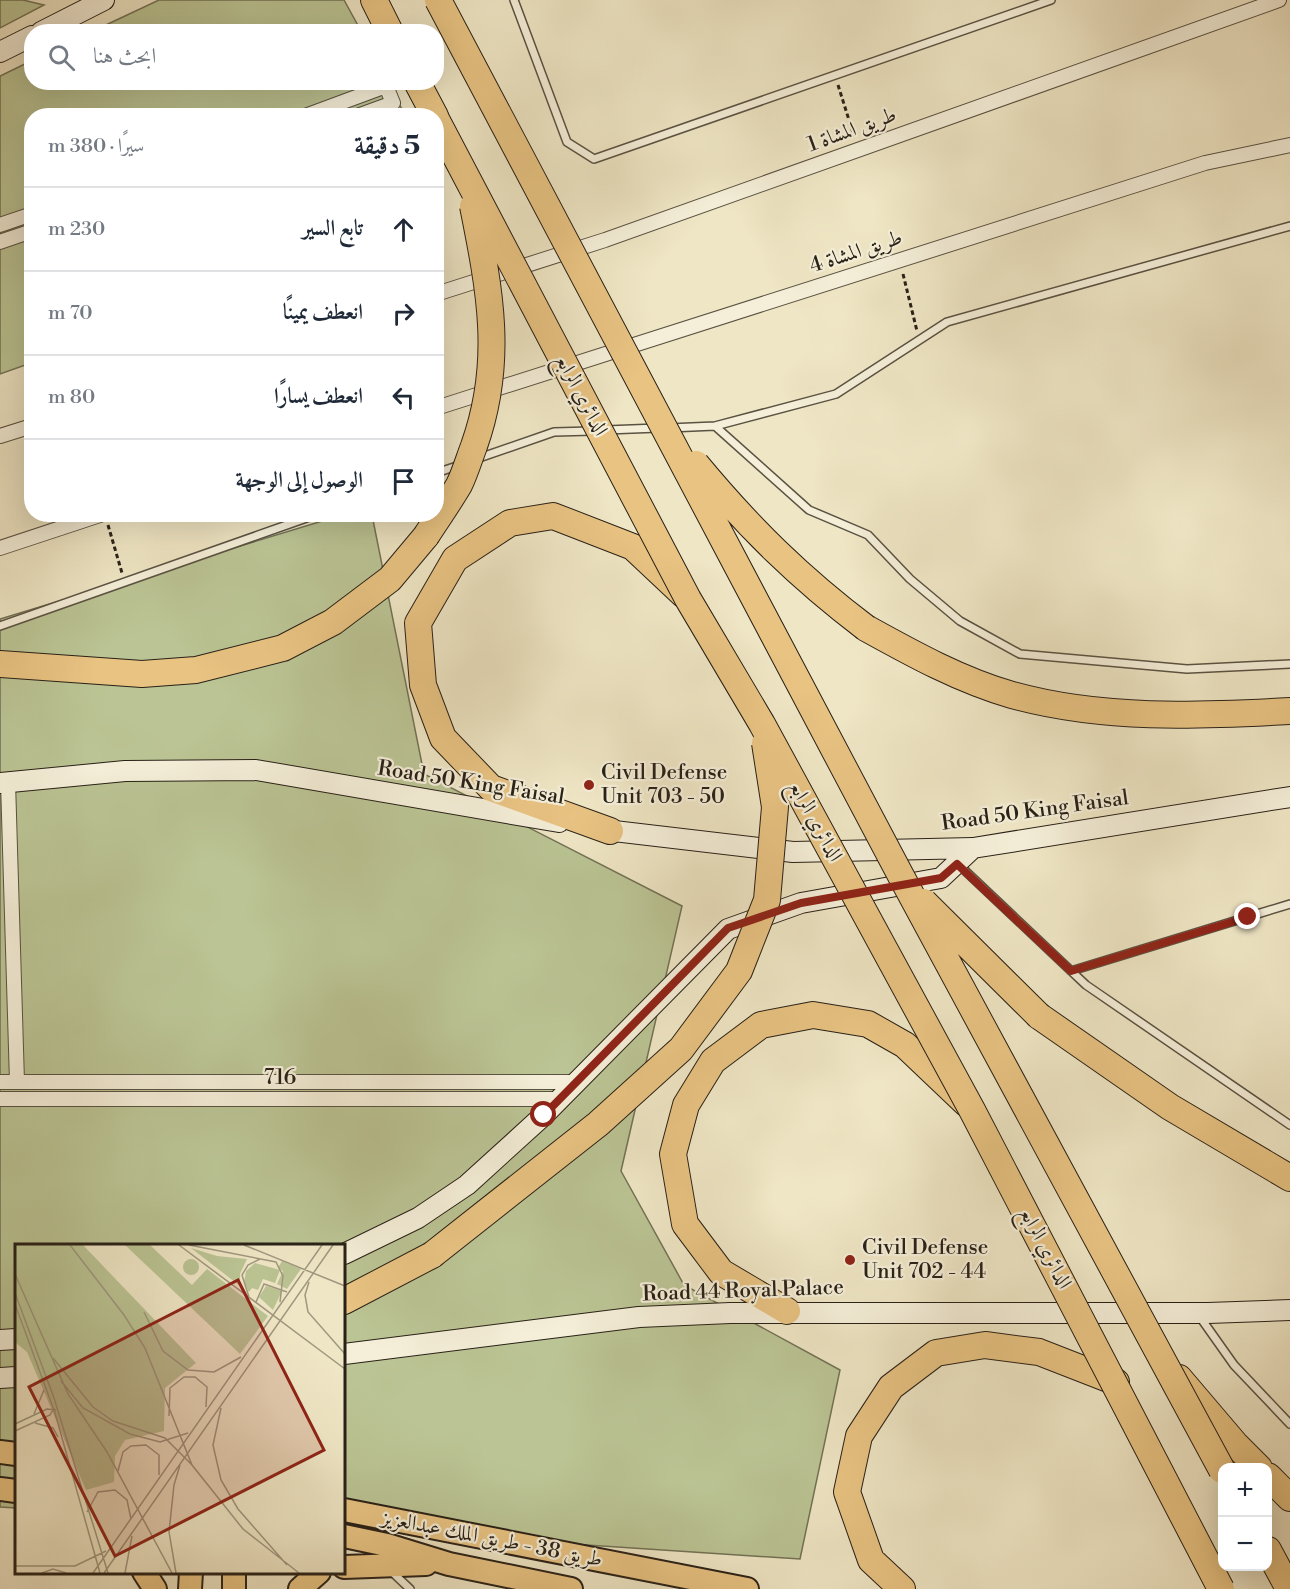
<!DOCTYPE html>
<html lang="ar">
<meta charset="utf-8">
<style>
body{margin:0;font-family:"Libre Bodoni",Amiri,serif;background:#f6f6f7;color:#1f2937;direction:rtl}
.controls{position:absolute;right:18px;bottom:18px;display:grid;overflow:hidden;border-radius:12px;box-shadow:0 6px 24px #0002}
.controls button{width:54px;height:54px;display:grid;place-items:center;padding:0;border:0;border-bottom:2px solid #e0e1e3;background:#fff;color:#1f2937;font:30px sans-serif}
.stop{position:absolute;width:18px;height:18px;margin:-14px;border:4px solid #8f2418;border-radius:50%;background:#fff}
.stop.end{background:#8f2418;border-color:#fff;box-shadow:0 2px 6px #0008}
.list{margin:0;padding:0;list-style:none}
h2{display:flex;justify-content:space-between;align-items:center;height:78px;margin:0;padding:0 24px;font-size:26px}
h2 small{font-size:20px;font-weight:400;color:#747a83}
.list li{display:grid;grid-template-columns:39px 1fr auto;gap:18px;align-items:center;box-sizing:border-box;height:84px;padding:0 24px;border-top:2px solid #e0e1e3}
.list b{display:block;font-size:22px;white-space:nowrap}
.list em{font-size:20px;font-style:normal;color:#747a83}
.icon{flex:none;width:33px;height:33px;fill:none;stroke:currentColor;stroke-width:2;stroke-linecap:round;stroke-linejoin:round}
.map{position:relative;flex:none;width:1290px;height:1589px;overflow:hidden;direction:ltr}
.search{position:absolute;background:#fff;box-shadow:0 6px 24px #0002;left:24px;top:24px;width:420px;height:66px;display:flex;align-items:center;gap:15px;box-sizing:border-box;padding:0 21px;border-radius:24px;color:#747a83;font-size:22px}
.panel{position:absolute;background:#fff;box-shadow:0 6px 24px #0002;left:24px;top:108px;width:420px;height:414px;border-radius:24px;direction:rtl}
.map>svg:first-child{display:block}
</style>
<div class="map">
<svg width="1290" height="1589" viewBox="0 0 1290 1589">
<rect width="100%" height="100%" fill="#efe6c5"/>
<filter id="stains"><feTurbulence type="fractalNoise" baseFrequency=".00333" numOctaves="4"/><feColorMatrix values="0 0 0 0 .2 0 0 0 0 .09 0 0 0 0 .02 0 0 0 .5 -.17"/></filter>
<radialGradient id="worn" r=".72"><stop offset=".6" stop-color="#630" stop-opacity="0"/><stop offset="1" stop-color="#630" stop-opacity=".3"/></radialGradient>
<!-- green -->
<path fill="#bbc494" stroke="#727256" stroke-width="1.5" d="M0 0H23L44 5 0 28Z
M159 0H344L361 31H93Z
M31 61 32 82 388 83 405 115 32 116 31 363 0 374V76Z
M342 515H372L424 774 682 906 621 1171 684 1285 840 1370 800 1559 344 1529V1246H16V1508L0 1507V619Z"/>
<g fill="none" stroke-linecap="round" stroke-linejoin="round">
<!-- lane casing -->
<g stroke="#5a5242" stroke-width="10">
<path id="lane" d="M514 0 567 142 594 159 1051 0
M1290 226 947 322 836 394 715 426 809 510 868 535 910 579 960 621 1020 654 1187 669 1290 664
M669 428 715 426
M606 430 658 428
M476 459 554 432 592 431
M436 473 460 465
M0 626 318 514
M959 865 1086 985 1290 1125
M1071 971 1290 904
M1200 1317 1234 1365 1290 1424
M391 1571 410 1589"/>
</g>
<!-- street casing -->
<g stroke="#5a5242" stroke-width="16">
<path id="street" d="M305 116 386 86 393 103 357 116
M0 225 32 214
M0 242 32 231
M436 294 605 240 1279 0
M436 408 1205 163 1290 145
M0 436 32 426
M0 548 103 514
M8 782 17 1082
M0 1082H576
M0 1099H560"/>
</g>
<!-- secondary casing -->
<g stroke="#282017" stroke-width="22">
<path id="secondary" d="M41 32 104 0
M0 52 32 36
M0 783 125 771 256 770 559 822
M597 829 793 852 973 848 1290 797
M344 1254 418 1218 467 1185 544 1115 728 929 801 903 941 878 973 848
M0 1340 16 1339
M344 1354 639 1317 730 1313H1208L1290 1310
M0 1378 16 1377"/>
</g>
<!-- primary casing -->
<g stroke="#282017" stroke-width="26">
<path id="primary" d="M0 1452 16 1454
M0 1489 16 1491
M344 1510 747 1589
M344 1536 387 1545 449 1564 571 1589
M344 1567 426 1564
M144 1572 155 1589
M190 1589 191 1572
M234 1589V1572
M300 1589 319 1572"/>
</g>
<!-- highway casing -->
<g stroke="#282017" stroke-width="28">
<path id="highway" d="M374 0 390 32
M417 82 435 116
M866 628C913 654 960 680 1012 695 1102 720 1197 716 1290 711
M0 664 142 674 196 670 283 648 333 622 390 579 426 536
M610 831 491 788 443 738 423 685 418 623 455 559 510 523 553 516 633 547 683 594
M1039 1016 1170 1107 1290 1178
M344 1301 432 1255
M787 1311 721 1272 685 1224 673 1154 686 1105 713 1061 761 1025 813 1015 868 1024 905 1045 966 1103
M1179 1378 1236 1445 1259 1468
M1268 1476 1290 1498
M1268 1550 1289 1589
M902 1589 871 1560 847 1492 859 1436 891 1387 936 1353 985 1345 1039 1352 1116 1382"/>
</g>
<!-- path -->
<path stroke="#282017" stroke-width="3" stroke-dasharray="4.5 3" stroke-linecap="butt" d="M838 85 854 136
M903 274 917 331
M108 525 122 573"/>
<!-- lane -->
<use href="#lane" stroke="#f5efd9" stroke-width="7"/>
<!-- street -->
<use href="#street" stroke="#f5efd9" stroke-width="14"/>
<!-- secondary -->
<use href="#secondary" stroke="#f5efd9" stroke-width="20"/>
<!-- primary -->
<use href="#primary" stroke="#e8c382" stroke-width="22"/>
<!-- highway -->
<use href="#highway" stroke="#e8c382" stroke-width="26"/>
<!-- highway-bridge casing -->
<g stroke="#282017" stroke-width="28" stroke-linecap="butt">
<path id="highway-bridge" d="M438 0 901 876 1222 1470
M436 119 688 599 762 724 972 1110 1221 1589
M696 464C749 528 800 578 866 628
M426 536C437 519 449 502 459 485 465 473 469 459 474 446 504 362 490 291 473 206
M924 902 1039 1016
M432 1255 598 1124 681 1049 739 971 767 900 775 807 765 743"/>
</g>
<!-- highway-bridge -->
<use href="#highway-bridge" stroke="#e8c382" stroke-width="26"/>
</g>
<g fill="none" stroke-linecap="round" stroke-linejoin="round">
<!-- route -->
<path stroke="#8f2418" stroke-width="8" d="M544 1115 728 928 801 903 941 878 957 864 1071 971 1248 917"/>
</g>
<!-- markers -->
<g fill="#8f2418" stroke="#f5efd9" stroke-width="2">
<circle cx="589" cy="785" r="6"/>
<circle cx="850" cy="1260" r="6"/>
</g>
<g text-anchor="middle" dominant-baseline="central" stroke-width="4.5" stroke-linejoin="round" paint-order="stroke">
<!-- street labels -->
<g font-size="21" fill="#282017" stroke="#f5efd9">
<text transform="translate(852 130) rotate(-20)">طريق المشاة 1</text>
<text transform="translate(856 252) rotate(-18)">طريق المشاة 4</text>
<text transform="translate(581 395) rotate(62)">الدائري الرابع</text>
<text transform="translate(471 783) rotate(9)">Road 50 King Faisal</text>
<text transform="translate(1035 811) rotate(-8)">Road 50 King Faisal</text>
<text transform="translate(815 821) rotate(61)">الدائري الرابع</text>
<text x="280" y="1078">716</text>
<text transform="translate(1045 1248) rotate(62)">الدائري الرابع</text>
<text transform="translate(743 1291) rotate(-2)">Road 44 Royal Palace</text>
<text transform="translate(492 1539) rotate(11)">طريق 38 - طريق الملك عبدالعزيز</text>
</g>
<!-- poi labels -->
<g font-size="21" fill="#282017" stroke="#f5efd9" text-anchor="start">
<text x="601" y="773">Civil Defense<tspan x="601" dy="24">Unit 703 - 50</tspan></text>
<text x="862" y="1248">Civil Defense<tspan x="862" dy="24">Unit 702 - 44</tspan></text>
</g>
</g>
<!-- overview -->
<g transform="translate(15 1244)">
<rect width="330" height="330" fill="#efe6c5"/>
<path d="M0 1H68L181 119 150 144 149 187 110 196 100 212 99 238 71 246 12 108 0 98ZM110 1H135L177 41 192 25 253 72 225 110ZM176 4 202 12 232 15 225 30V42ZM168 23a8 8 0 1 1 16 0a8 8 0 1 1-16 0ZM267 17 286 25 272 45 262 40 268 27 263 24ZM240 19 265 26 260 39 248 35 243 46 237 44 234 48 229 39 231 27ZM251 42 267 47 258 66 244 53Z" fill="#bbc494"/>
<path fill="none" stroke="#9f977f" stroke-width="1.5" d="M55 1 109 71 130 104 177 221 228 285 284 329M164 1 330 125M174 1 261 18 268 32 265 58M229 1 330 42M0 30 53 150 92 208 157 329M294 38 290 51 293 68 330 110M0 49 39 154 93 329M234 53 227 31 233 21 245 15M241 58 249 40 272 48M0 60 40 169 85 329M129 68 148 107 173 126 199 128 226 113M38 114 78 163 98 177 150 194 177 221M46 137 68 164 115 190 145 198 173 189M206 164 198 201 206 236 223 265 272 321M19 170 29 146M154 172 155 144 169 133H180L192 143 191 163M20 179 38 184 43 193M0 180 32 165 41 166M0 187 35 171 39 164M103 227 108 208 116 202 131 201 144 211V231M72 268 83 248 100 246 112 256 116 275M0 322H60L91 307M27 329 38 325 51 329M78 329 307 1M89 329 318 1M110 329 117 292M161 329 154 288 159 241 165 221"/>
<path fill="#8f2418" fill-opacity="0.15" stroke="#8f2418" stroke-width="3" d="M223 36 309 206 100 312 14 143Z"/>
<rect width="330" height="330" fill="none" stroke="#282017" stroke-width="3"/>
</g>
<rect width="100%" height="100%" filter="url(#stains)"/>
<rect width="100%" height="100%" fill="url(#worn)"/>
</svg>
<div class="controls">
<button>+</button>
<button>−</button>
</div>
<div class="stop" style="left:544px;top:1115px"></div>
<div class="stop end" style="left:1248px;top:917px"></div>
<div class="search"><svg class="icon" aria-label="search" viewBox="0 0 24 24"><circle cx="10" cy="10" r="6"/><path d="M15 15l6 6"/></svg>ابحث هنا</div>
<section class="panel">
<h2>5 دقيقة<small>سيرًا · 380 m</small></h2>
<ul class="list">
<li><svg class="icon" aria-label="ahead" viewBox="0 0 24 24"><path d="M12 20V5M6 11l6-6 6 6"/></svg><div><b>تابع السير</b></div><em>230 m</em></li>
<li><svg class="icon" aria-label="right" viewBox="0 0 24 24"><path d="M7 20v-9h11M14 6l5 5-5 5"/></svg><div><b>انعطف يمينًا</b></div><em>70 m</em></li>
<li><svg class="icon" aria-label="left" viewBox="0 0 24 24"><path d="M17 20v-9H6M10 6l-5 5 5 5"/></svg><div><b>انعطف يسارًا</b></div><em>80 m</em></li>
<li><svg class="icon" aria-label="arrive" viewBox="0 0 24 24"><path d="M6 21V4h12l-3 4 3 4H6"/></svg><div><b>الوصول إلى الوجهة</b></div></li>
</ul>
</section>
</div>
